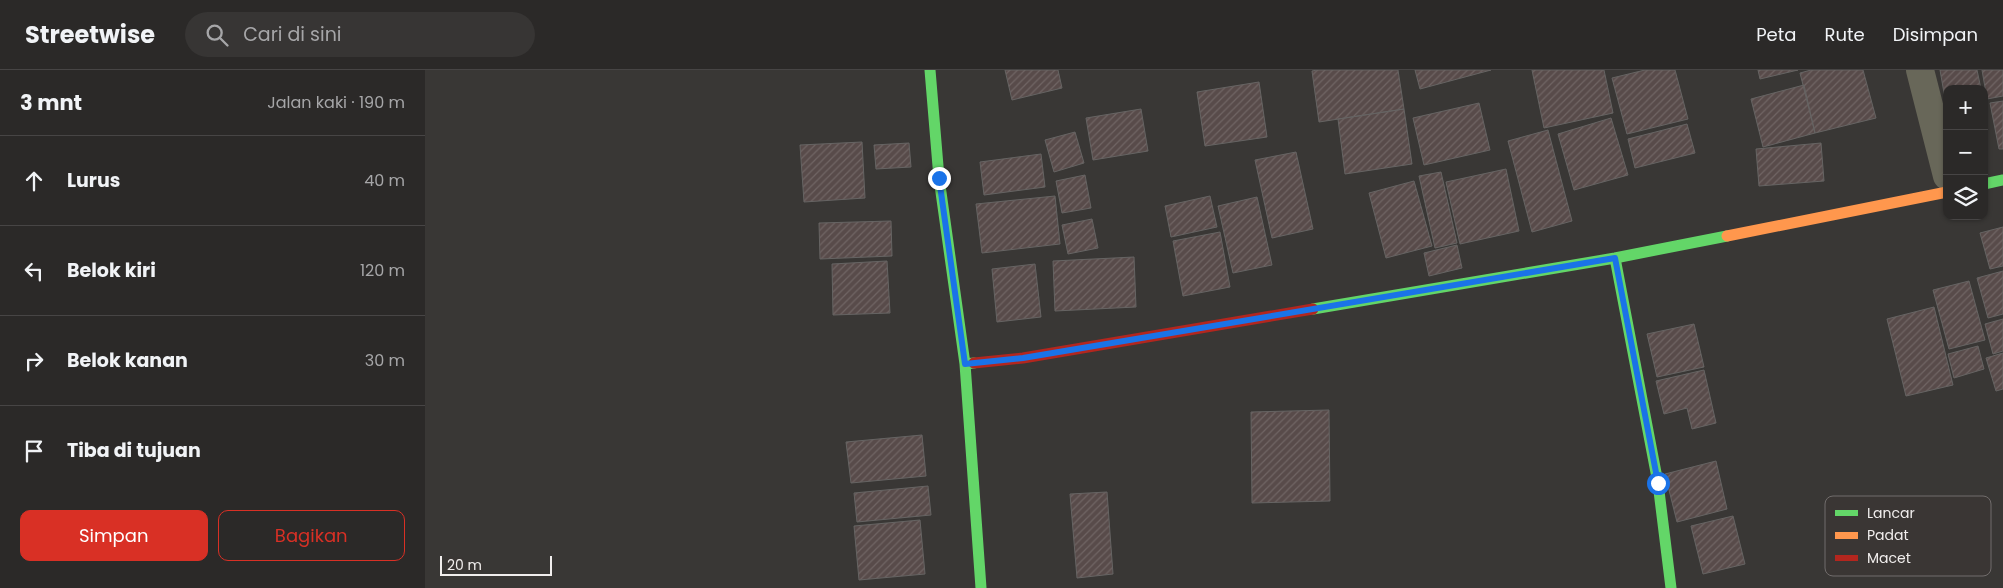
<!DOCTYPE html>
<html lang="id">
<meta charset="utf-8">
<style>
body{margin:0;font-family:Poppins,sans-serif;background:#373534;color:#f1f3f6}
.controls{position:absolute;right:15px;top:15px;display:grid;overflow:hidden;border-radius:10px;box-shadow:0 1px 4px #0004}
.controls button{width:45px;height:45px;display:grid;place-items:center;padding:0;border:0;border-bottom:1px solid #474545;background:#2b2928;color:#f1f3f6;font:25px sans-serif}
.scale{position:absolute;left:15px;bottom:12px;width:112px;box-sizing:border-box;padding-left:5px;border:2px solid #f1eeed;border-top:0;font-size:14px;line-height:18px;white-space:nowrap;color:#f1eeed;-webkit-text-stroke:4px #3a3634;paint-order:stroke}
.stop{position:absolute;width:15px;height:15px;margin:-11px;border:4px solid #1a73e8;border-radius:50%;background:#fff}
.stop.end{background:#1a73e8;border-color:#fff;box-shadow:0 1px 5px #0008}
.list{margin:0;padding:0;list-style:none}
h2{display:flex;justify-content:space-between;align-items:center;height:65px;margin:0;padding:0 20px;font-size:21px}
h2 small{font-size:16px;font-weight:400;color:#a6a6a8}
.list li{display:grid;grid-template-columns:32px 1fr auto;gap:15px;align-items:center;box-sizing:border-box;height:90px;padding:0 20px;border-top:1px solid #474545}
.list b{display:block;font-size:19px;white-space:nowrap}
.list em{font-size:16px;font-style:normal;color:#a6a6a8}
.actions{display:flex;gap:10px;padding:15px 20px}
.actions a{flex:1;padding:11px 0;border:1px solid #d93025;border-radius:10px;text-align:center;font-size:18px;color:#d93025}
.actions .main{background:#d93025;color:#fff}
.icon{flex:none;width:28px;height:28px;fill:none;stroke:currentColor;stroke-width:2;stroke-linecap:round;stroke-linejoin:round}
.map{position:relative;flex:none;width:1578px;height:518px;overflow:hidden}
header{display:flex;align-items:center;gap:30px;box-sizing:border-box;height:70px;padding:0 25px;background:#2b2928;border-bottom:1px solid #474545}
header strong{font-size:24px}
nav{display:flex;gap:28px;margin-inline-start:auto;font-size:18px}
.search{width:350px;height:45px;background:#373534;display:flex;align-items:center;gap:12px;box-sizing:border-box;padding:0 18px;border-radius:28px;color:#a6a6a8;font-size:19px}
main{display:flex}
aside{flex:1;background:#2b2928}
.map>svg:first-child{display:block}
</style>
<header>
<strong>Streetwise</strong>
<div class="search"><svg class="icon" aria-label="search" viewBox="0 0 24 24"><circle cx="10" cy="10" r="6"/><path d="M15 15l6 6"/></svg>Cari di sini</div>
<nav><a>Peta</a><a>Rute</a><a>Disimpan</a></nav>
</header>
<main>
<aside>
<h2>3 mnt<small>Jalan kaki · 190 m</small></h2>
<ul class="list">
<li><svg class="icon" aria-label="ahead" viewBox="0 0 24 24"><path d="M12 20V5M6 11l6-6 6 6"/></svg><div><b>Lurus</b></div><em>40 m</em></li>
<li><svg class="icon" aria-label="left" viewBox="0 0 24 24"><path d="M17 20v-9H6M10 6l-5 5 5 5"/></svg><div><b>Belok kiri</b></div><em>120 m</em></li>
<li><svg class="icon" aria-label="right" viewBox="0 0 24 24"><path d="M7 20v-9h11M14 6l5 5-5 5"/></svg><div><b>Belok kanan</b></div><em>30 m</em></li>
<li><svg class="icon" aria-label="arrive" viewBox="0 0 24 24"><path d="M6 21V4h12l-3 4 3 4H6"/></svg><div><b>Tiba di tujuan</b></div></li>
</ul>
<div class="actions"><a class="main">Simpan</a><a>Bagikan</a></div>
</aside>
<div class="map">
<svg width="1578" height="518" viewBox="0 0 1578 518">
<defs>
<pattern id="building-hatch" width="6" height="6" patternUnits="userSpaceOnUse" patternTransform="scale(1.25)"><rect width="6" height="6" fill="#584b4a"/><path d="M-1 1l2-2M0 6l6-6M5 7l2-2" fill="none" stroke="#706564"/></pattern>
</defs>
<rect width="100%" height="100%" fill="#393735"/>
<!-- building -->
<path fill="url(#building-hatch)" stroke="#666463" d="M580 0H633L637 18 587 30Z
M892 0H973L979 39 894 52 887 1Z
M990 0H1066L995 19Z
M1107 0H1179L1188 43 1119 58Z
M1220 0H1250L1263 49 1202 64 1187 8Z
M1333 0H1373L1335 9Z
M1386 0H1438L1451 48 1390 63 1375 3Z
M1515 0H1552L1556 19H1522V40Z
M1557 0H1578V26L1562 29Z
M834 12 842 67 780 76 772 22Z
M1379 15 1390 63 1338 77 1326 29Z
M1578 31V79H1574L1565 33Z
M1054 33 1065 80 999 95 988 48Z
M716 39 723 81 668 90 661 48Z
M979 39 987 94 920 104 913 49Z
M1186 48 1203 105 1149 120 1133 64Z
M1262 54 1270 83 1210 98 1203 69Z
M1123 60 1147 151 1107 162 1083 71Z
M650 62 659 93 629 102 620 70Z
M437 72 440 128 379 132 375 75Z
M484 73 486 97 451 99 449 75Z
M1396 73 1399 111 1334 116 1331 79Z
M871 82 888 159 847 168 830 90Z
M616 84 620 117 559 125 555 92Z
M1081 99 1094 161 1035 174 1021 112Z
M1016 102 1032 173 1010 178 994 106Z
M660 105 666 138 637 143 631 111Z
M989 111 1007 176 961 188 944 123Z
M630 126 635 174 557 183 551 134Z
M785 126 792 157 746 167 740 136Z
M832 127 847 195 808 203 793 136Z
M667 149 673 178 643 184 637 155Z
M466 151 467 186 395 189 394 153Z
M1578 157V196L1565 199 1555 163Z
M795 162 805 217 758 226 748 171Z
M1032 175 1037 198 1004 206 999 183Z
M709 187 711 237 630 241 628 191Z
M462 191 465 243 408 245 407 194Z
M610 194 616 247 572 252 567 199Z
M1578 201V244L1563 248 1552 208Z
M1544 211 1560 270 1524 279 1508 220Z
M1509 237 1528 315 1481 326 1462 249Z
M1578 249V281L1568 284 1560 254Z
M1269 254 1279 297 1232 307 1222 264Z
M1553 276 1559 299 1529 308 1523 284Z
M1578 283V319L1571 321 1561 288Z
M1279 300 1291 353 1267 359 1262 338 1239 344 1231 311Z
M904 340 905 431 827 433 826 342Z
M497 365 501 406 426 413 421 372Z
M1291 391 1302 439 1252 452 1240 404Z
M503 416 506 445 432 452 429 423Z
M682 422 688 504 652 508 645 424Z
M1308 446 1320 494 1278 504 1266 456Z
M495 450 500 504 434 510 429 456Z"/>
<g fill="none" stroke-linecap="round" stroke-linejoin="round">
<!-- street -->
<path stroke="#686759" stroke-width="28" d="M1495 0 1522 106"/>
<!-- fast -->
<path stroke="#63d668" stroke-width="11" d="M505 0 514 108 540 294 549 293
M1559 114 1578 110
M1190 188 1233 413 1246 518
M888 239 1190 188 1302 166
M540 294 556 518"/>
<!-- slow -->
<path stroke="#ff974d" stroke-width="11" d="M1302 166 1522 122"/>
<!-- jam -->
<path stroke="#b3261e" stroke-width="11" d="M549 293 598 288 888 239"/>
</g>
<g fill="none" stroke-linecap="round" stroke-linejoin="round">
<!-- route -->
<path stroke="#1a73e8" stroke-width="6" d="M514 108 540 294 598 288 1190 188 1233 413"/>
</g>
<!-- legend -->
<rect x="1400" y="426" width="166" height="80" rx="8" fill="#3a3634" stroke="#716d6c" stroke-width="1"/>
<rect x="1410" y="440" width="23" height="6" fill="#63d668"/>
<rect x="1410" y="462" width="23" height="7" fill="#ff974d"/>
<rect x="1410" y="485" width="23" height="6" fill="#b3261e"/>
<g font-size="14" fill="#f1eeed">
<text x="1442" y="448">Lancar</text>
<text x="1442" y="470">Padat</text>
<text x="1442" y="493">Macet</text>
</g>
</svg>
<div class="controls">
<button>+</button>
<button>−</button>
<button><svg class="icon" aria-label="layers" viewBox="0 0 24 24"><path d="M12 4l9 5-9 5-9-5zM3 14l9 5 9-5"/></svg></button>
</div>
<div class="scale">20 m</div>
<div class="stop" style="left:1233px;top:413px"></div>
<div class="stop end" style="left:514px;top:108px"></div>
</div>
</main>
